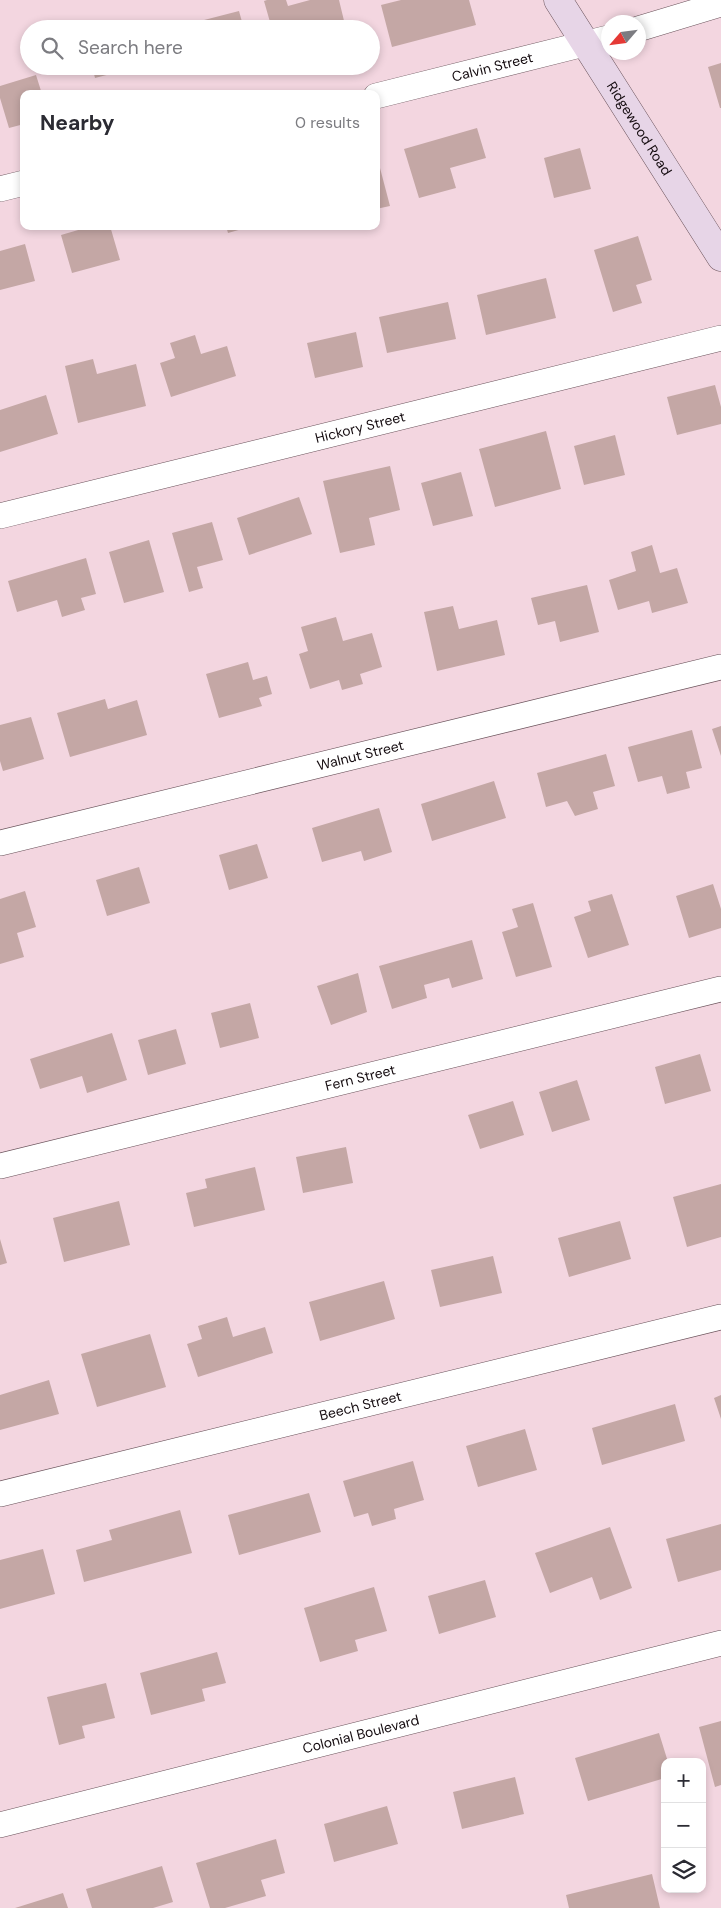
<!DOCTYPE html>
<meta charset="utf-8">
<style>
body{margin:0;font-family:"DM Sans",sans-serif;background:#f2f2f3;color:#2b2b33}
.controls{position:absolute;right:15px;bottom:15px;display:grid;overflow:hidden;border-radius:10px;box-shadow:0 2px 8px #0003}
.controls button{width:45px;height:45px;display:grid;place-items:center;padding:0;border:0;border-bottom:1px solid #e1e1e2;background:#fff;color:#2b2b33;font:25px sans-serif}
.compass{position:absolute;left:601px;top:15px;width:45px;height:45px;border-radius:50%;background:#fff;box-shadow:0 2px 8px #0003;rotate:242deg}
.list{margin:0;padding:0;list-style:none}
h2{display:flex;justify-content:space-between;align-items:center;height:65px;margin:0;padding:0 20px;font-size:21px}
h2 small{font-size:16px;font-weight:400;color:#7c7c81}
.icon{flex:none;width:28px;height:28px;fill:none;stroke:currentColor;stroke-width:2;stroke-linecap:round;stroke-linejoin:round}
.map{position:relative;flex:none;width:721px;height:1908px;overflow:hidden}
.search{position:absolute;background:#fff;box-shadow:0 2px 8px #0003;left:20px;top:20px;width:360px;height:55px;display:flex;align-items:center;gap:12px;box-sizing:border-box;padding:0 18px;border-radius:28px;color:#7c7c81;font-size:19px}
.panel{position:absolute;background:#fff;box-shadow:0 2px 8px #0003;left:20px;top:90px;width:360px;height:140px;border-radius:10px}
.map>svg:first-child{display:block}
</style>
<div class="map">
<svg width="721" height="1908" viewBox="0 0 721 1908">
<rect width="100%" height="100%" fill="#f3d6e0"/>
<!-- building -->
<path fill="#c4a7a5" d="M267 0H286L288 6 310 0H339L346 29H272L264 1Z
M401 0H469L476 25 392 47 381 5Z
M239 11 244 29H178L177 27Z
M140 21 142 29H113L112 28Z
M721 63V108H720L708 67Z
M92 66H137V67L95 78Z
M36 75 42 94H24V124L9 128 0 98V86Z
M477 128 486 158 450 168 456 188 419 198 404 149Z
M580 148 591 189 554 198 544 158Z
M380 168 390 206 376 209V169Z
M92 226H110L120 260 72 273 61 235Z
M226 226H249V227L228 233Z
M638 236 652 280 636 285 642 303 613 312 594 250Z
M25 244 35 281 0 290V251Z
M546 278 556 318 486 335 477 295Z
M448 302 456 339 387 353 379 317Z
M356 332 363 367 315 378 307 343Z
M195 335 201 354 227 346 236 376 171 397 160 363 175 358 170 343Z
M93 359 97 374 136 364 146 406 78 423 65 366Z
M715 385 721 407V424L677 435 667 397Z
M46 395 58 434 0 452V410Z
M546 431 561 489 495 507 479 449Z
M615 435 625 475 584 485 574 446Z
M390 466 400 510 369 518 375 545 340 553 323 481Z
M461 472 473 516 433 526 421 483Z
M299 497 312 534 249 555 237 518Z
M212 522 223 560 197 567 203 588 189 592 172 533Z
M149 540 164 592 124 603 109 552Z
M652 545 660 573 677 568 688 603 652 613 649 601 618 610 609 580 636 571 631 552Z
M86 558 96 594 81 598 85 610 62 617 57 600 17 612 8 581Z
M587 585 599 632 560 642 555 621 538 625 531 598Z
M453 606 459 629 497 620 505 655 437 671 424 612Z
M336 617 343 641 372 633 382 667 360 674 363 684 342 690 339 680 310 689 299 654 308 651 301 627Z
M248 662 253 680 267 676 272 694 259 698 262 706 219 718 206 674Z
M105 699 108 709 137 700 147 735 70 757 57 713Z
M31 717 44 759 3 771 0 761V725Z
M721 726V756L712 729Z
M692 730 702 768 686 772 690 788 667 794 662 776 638 782 628 747Z
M606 754 615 786 593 792 598 809 575 816 567 801 546 807 537 773Z
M494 781 506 818 432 841 421 804Z
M379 808 392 852 364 861 361 851 322 862 312 828Z
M257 844 268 878 229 890 219 855Z
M139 867 150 903 107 916 96 880Z
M713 884 721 909V928L689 938 676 896Z
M25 891 36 927 17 933 24 957 0 964V899Z
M612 894 629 945 588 958 574 917 591 911 588 901Z
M533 903 552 967 516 977 502 932 518 927 512 909Z
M472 940 483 979 452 988 449 978 424 985 427 998 392 1009 379 966Z
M358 973 367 1012 331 1025 317 986Z
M250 1003 259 1038 220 1048 211 1013Z
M176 1029 186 1064 148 1075 138 1040Z
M112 1033 127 1080 87 1093 82 1076 40 1089 30 1059Z
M700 1054 711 1091 665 1104 655 1067Z
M577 1080 590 1120 552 1132 539 1092Z
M513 1101 524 1135 480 1149 468 1115Z
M346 1147 353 1183 303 1193 296 1157Z
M255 1167 265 1210 194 1227 186 1193 207 1188 205 1179Z
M721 1184V1237L687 1247 673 1197Z
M119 1201 130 1245 64 1262 53 1218Z
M620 1221 631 1259 569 1277 558 1238Z
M0 1239 7 1263 0 1265Z
M493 1256 502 1293 440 1307 431 1270Z
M384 1281 395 1319 320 1341 309 1302Z
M227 1317 233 1337 265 1327 273 1353 198 1377 187 1344 202 1339 198 1326Z
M150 1334 166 1387 97 1407 81 1354Z
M49 1380 59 1414 0 1430V1395Z
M721 1395V1419L714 1398Z
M675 1404 685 1441 602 1465 592 1428Z
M525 1429 537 1470 478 1487 466 1446Z
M413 1461 424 1500 394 1509 396 1519 372 1526 368 1513 354 1517 343 1481Z
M309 1493 321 1532 239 1555 228 1515Z
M180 1510 192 1553 84 1582 76 1550 112 1540 109 1530Z
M721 1524V1570L678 1582 666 1539Z
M610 1527 632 1588 600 1600 592 1577 550 1593 535 1553Z
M43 1549 55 1594 0 1609V1560Z
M485 1580 496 1617 439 1634 428 1596Z
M374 1587 387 1631 355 1640 358 1651 320 1662 304 1608Z
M217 1652 226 1683 202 1689 205 1701 151 1715 140 1673Z
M106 1683 115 1718 82 1726 85 1738 59 1745 47 1697Z
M721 1721V1785L715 1787 699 1727Z
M659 1733 668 1762H665V1778L588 1801 575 1758Z
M515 1777 524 1814 462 1829 453 1792Z
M387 1806 398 1844 334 1862 324 1824Z
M276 1839 285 1873 261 1880 266 1896 225 1908H210L196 1863Z
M162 1866 173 1902 153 1908H92L86 1889Z
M652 1874 660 1908H569L566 1895Z
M63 1893 68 1908H15Z"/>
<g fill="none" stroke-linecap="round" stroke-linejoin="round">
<!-- street casing -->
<g stroke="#69525a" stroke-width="26">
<g id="street">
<path d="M638 29 721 4"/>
<path id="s1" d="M376 96 608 38"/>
<path d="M0 189 24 183"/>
<path id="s2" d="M0 516 721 338"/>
<path id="s3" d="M0 843 721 667"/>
<path id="s4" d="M0 1166 721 989"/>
<path id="s5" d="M0 1494 721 1317"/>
<path id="s6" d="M0 1825 721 1643"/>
</g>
</g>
<!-- secondary casing -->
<g stroke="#69525a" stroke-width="29">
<g id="secondary">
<path id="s7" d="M558 0 721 257"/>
</g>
</g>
<!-- street -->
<use href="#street" stroke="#fff" stroke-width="25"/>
<!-- secondary -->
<use href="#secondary" stroke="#e7d5e7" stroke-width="28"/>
</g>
<g text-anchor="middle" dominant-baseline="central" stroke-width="5" stroke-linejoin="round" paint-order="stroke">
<!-- street labels -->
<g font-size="14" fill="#140b0f" stroke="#f3d6e0">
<text stroke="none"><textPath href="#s1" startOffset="120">Calvin Street</textPath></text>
<text stroke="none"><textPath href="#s7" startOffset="152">Ridgewood Road</textPath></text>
<text stroke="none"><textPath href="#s2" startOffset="371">Hickory Street</textPath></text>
<text stroke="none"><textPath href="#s3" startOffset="371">Walnut Street</textPath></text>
<text stroke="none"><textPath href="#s4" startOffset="371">Fern Street</textPath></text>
<text stroke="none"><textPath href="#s5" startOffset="371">Beech Street</textPath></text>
<text stroke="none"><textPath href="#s6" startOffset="372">Colonial Boulevard</textPath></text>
</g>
</g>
</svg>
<div class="controls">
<button>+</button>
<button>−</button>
<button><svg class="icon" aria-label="layers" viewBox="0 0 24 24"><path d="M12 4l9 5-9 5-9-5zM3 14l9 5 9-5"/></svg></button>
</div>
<svg class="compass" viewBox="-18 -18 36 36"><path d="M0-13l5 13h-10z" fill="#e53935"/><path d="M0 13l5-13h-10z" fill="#7c7c81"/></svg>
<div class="search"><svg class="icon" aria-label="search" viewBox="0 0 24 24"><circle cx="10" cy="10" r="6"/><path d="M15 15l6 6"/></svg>Search here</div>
<section class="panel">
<h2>Nearby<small>0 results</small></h2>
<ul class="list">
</ul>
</section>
</div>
